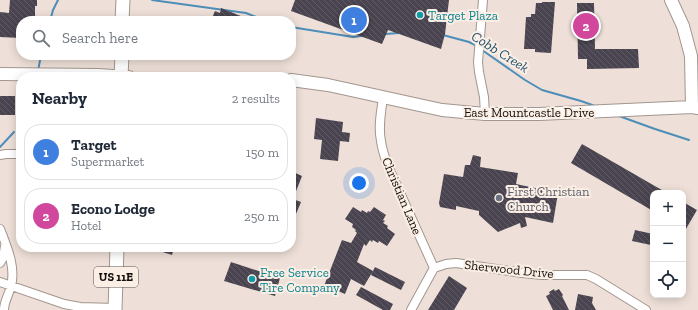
<!DOCTYPE html>
<meta charset="utf-8">
<style>
body{margin:0;font-family:"Zilla Slab",serif;background:#f6f6f7;color:#1f2937}
.controls{position:absolute;right:12px;bottom:12px;display:grid;overflow:hidden;border-radius:8px;box-shadow:0 2px 10px #0003}
.controls button{width:36px;height:36px;display:grid;place-items:center;padding:0;border:0;border-bottom:1px solid #e0e1e3;background:#fff;color:#1f2937;font:20px sans-serif}
.you{position:absolute;left:359px;top:183px;width:14px;height:14px;margin:-10px;border:3px solid #fff;border-radius:50%;background:#1a73e8;box-shadow:0 0 0 6px #1a73e833}
.badge{display:grid;place-items:center;width:26px;height:26px;border-radius:50%;background:#ea580c;color:#fff;font-size:13px;font-weight:700}
.pin{position:absolute;translate:-50% -50%;border:2px solid #fff;box-shadow:0 1px 4px #0006}
.list{margin:0;padding:0;list-style:none}
h2{display:flex;justify-content:space-between;align-items:center;height:52px;margin:0;padding:0 16px;font-size:17px}
h2 small{font-size:13px;font-weight:400;color:#747a83}
.list li{display:grid;grid-template-columns:26px 1fr auto;gap:12px;align-items:center;box-sizing:border-box;height:56px;margin:0 8px 8px;padding:0 8px;border:1px solid #e0e1e3;border-radius:16px}
.list b{display:block;font-size:15px;white-space:nowrap}
.list p{margin:0;font-size:13px;white-space:nowrap;color:#747a83}
.list em{font-size:13px;font-style:normal;color:#747a83}
.icon{flex:none;width:22px;height:22px;fill:none;stroke:currentColor;stroke-width:2;stroke-linecap:round;stroke-linejoin:round}
.map{position:relative;flex:none;width:698px;height:310px;overflow:hidden}
.search{position:absolute;background:#fff;box-shadow:0 2px 10px #0003;left:16px;top:16px;width:280px;height:44px;display:flex;align-items:center;gap:10px;box-sizing:border-box;padding:0 14px;border-radius:16px;color:#747a83;font-size:15px}
.panel{position:absolute;background:#fff;box-shadow:0 2px 10px #0003;left:16px;top:72px;width:280px;height:180px;border-radius:16px}
.map>svg:first-child{display:block}
</style>
<div class="map">
<svg width="698" height="310" viewBox="0 0 698 310">
<defs>
<pattern id="building-back-hatch" width="6" height="6" patternUnits="userSpaceOnUse"><rect width="6" height="6" fill="#49444f"/><path d="M-1 5l2 2M0 0l6 6M5-1l2 2" fill="none" stroke="#5f5b64"/></pattern>
</defs>
<rect width="100%" height="100%" fill="#eee0d8"/>
<g fill="none" stroke-linecap="round" stroke-linejoin="round">
<!-- stream -->
<path stroke="#4d8eb8" stroke-width="2" d="M152 0 246 13 266 21
M50 21 53 10 58 0
M291 27 353 37 361 36
M385 34 399 33
M443 35 469 42 477 46
M482 50 525 80 542 90 581 101 595 106
M38 71 41 55
M619 116 655 129 689 140
M0 147 14 132"/>
</g>
<!-- building -->
<path fill="url(#building-back-hatch)" d="M10 0H37V6H35V21H21V38L0 37V12L9 13Z
M295 0H449L445 34 441 49 388 30 382 44 291 11Z
M542 2H555L551 53 535 52V49H524L526 17H531V14H535L536 3H542Z
M577 3H594L595 49H638L639 68 587 69V59H578Z
M221 8 253 21H219L212 18 215 11 220 13Z
M0 96H15V115H0Z
M316 118 343 122 342 132 350 133 349 142 340 141 338 161 320 159 322 140 314 139Z
M582 144 667 193H653V211L571 163Z
M473 155 481 157 480 167 518 173 516 184 558 193 553 223 525 217 527 226 521 228 520 223 498 232 479 215V211L456 206V210L440 207 439 203 444 174 463 177 465 165H470Z
M291 171 302 176 293 199 301 202 291 226Z
M683 202 697 210 683 234Z
M353 207 361 212 362 210 367 213 368 211 370 212 374 207 386 215 383 220 385 221 383 223 388 226 387 228 395 234 387 246 379 241 378 243 373 240 372 242 370 240 366 246 364 244 357 262 373 271 364 286 351 279 345 294 331 288 330 289 324 286 342 240 351 243 357 233 355 231 356 230 352 227 353 224 345 219Z
M635 230 653 234 651 245 632 241Z
M150 247H174L172 255 150 248Z
M231 262 280 278 275 296 224 281Z
M375 267 405 282 401 290 371 275Z
M449 276 467 288 454 310H428Z
M361 287 393 304 390 310H383L356 295Z
M554 289 555 291 559 289 563 295 562 296 569 310H553L546 296 550 294 549 292Z
M578 294 593 297 592 303 596 310H575Z"/>
<g fill="none" stroke-linecap="round" stroke-linejoin="round">
<!-- street casing -->
<g stroke="#a2968e" stroke-width="10">
<path id="street" d="M483 0 478 62 479 72 484 97 485 114
M383 98C381 112 378 127 381 141 382 150 385 158 388 166L434 268
M0 155 6 154H21
M0 229C7 247 16 267 11 286 9 295 4 301 4 310
M0 263 3 258 5 246
M0 282 64 304 80 307 115 308
M411 310 434 268 446 264 456 263 522 273 542 275H587L596 279 646 310"/>
</g>
<!-- secondary casing -->
<g stroke="#a2968e" stroke-width="14">
<path id="secondary" d="M671 0 683 26 691 56 692 107
M0 74 98 75 129 77
M291 80 328 85 442 110 485 114H539L692 107 698 108"/>
</g>
<!-- primary casing -->
<g stroke="#a2968e" stroke-width="15">
<path id="primary" d="M122 21 123 0
M121 77 122 55
M115 310 117 247"/>
</g>
<!-- street -->
<use href="#street" stroke="#fff" stroke-width="8"/>
<!-- secondary -->
<use href="#secondary" stroke="#fff" stroke-width="12"/>
<!-- primary -->
<use href="#primary" stroke="#fff" stroke-width="13"/>
</g>
<!-- markers -->
<g fill="#0f9aa8" stroke="#fbeee5" stroke-width="1.5">
<circle cx="420" cy="15" r="4"/>
<circle cx="252" cy="279" r="4"/>
</g>
<circle fill="#6b7280" stroke="#fbeee5" stroke-width="1.5" cx="499" cy="198" r="4"/>
<g text-anchor="middle" dominant-baseline="central" stroke-width="4" stroke-linejoin="round" paint-order="stroke">
<!-- shield labels -->
<rect fill="#fbeee5" stroke="#59524d" stroke-width="1" x="94" y="267" width="44" height="20" rx="3"/>
<g font-size="12" font-weight="bold" fill="#130f0c">
<text x="116" y="277">US 11E</text>
</g>
<!-- culture labels -->
<g font-size="13" fill="#0d838f" stroke="#fbeee5" text-anchor="start">
<text x="428" y="15">Target Plaza</text>
<text x="260" y="272">Free Service<tspan x="260" dy="15">Tire Company</tspan></text>
</g>
<!-- street labels -->
<g font-size="13" fill="#130f0c" stroke="#fbeee5">
<text x="529" y="112">East Mountcastle Drive</text>
<text transform="translate(402 196) rotate(67)">Christian Lane</text>
<text transform="translate(509 269) rotate(6)">Sherwood Drive</text>
</g>
<!-- worship labels -->
<g font-size="13" fill="#5b616d" stroke="#fbeee5" text-anchor="start">
<text x="507" y="191">First Christian<tspan x="507" dy="15">Church</tspan></text>
</g>
<!-- water labels -->
<g font-size="14" font-style="italic" fill="#1c4e6c" stroke="#fbeee5">
<text transform="translate(500 52) rotate(32)">Cobb Creek</text>
</g>
</g>
</svg>
<div class="controls">
<button>+</button>
<button>−</button>
<button><svg class="icon" aria-label="locate" viewBox="0 0 24 24"><circle cx="12" cy="12" r="6"/><path d="M12 2v4M12 18v4M2 12h4M18 12h4"/></svg></button>
</div>
<div class="you"></div>
<div class="pin badge" style="left:354px;top:20px;background:#3f7fe0">1</div>
<div class="pin badge" style="left:586px;top:26px;background:#d1479c">2</div>
<div class="search"><svg class="icon" aria-label="search" viewBox="0 0 24 24"><circle cx="10" cy="10" r="6"/><path d="M15 15l6 6"/></svg>Search here</div>
<section class="panel">
<h2>Nearby<small>2 results</small></h2>
<ul class="list">
<li><span class="badge" style="background:#3f7fe0">1</span><div><b>Target</b><p>Supermarket</p></div><em>150 m</em></li>
<li><span class="badge" style="background:#d1479c">2</span><div><b>Econo Lodge</b><p>Hotel</p></div><em>250 m</em></li>
</ul>
</section>
</div>
